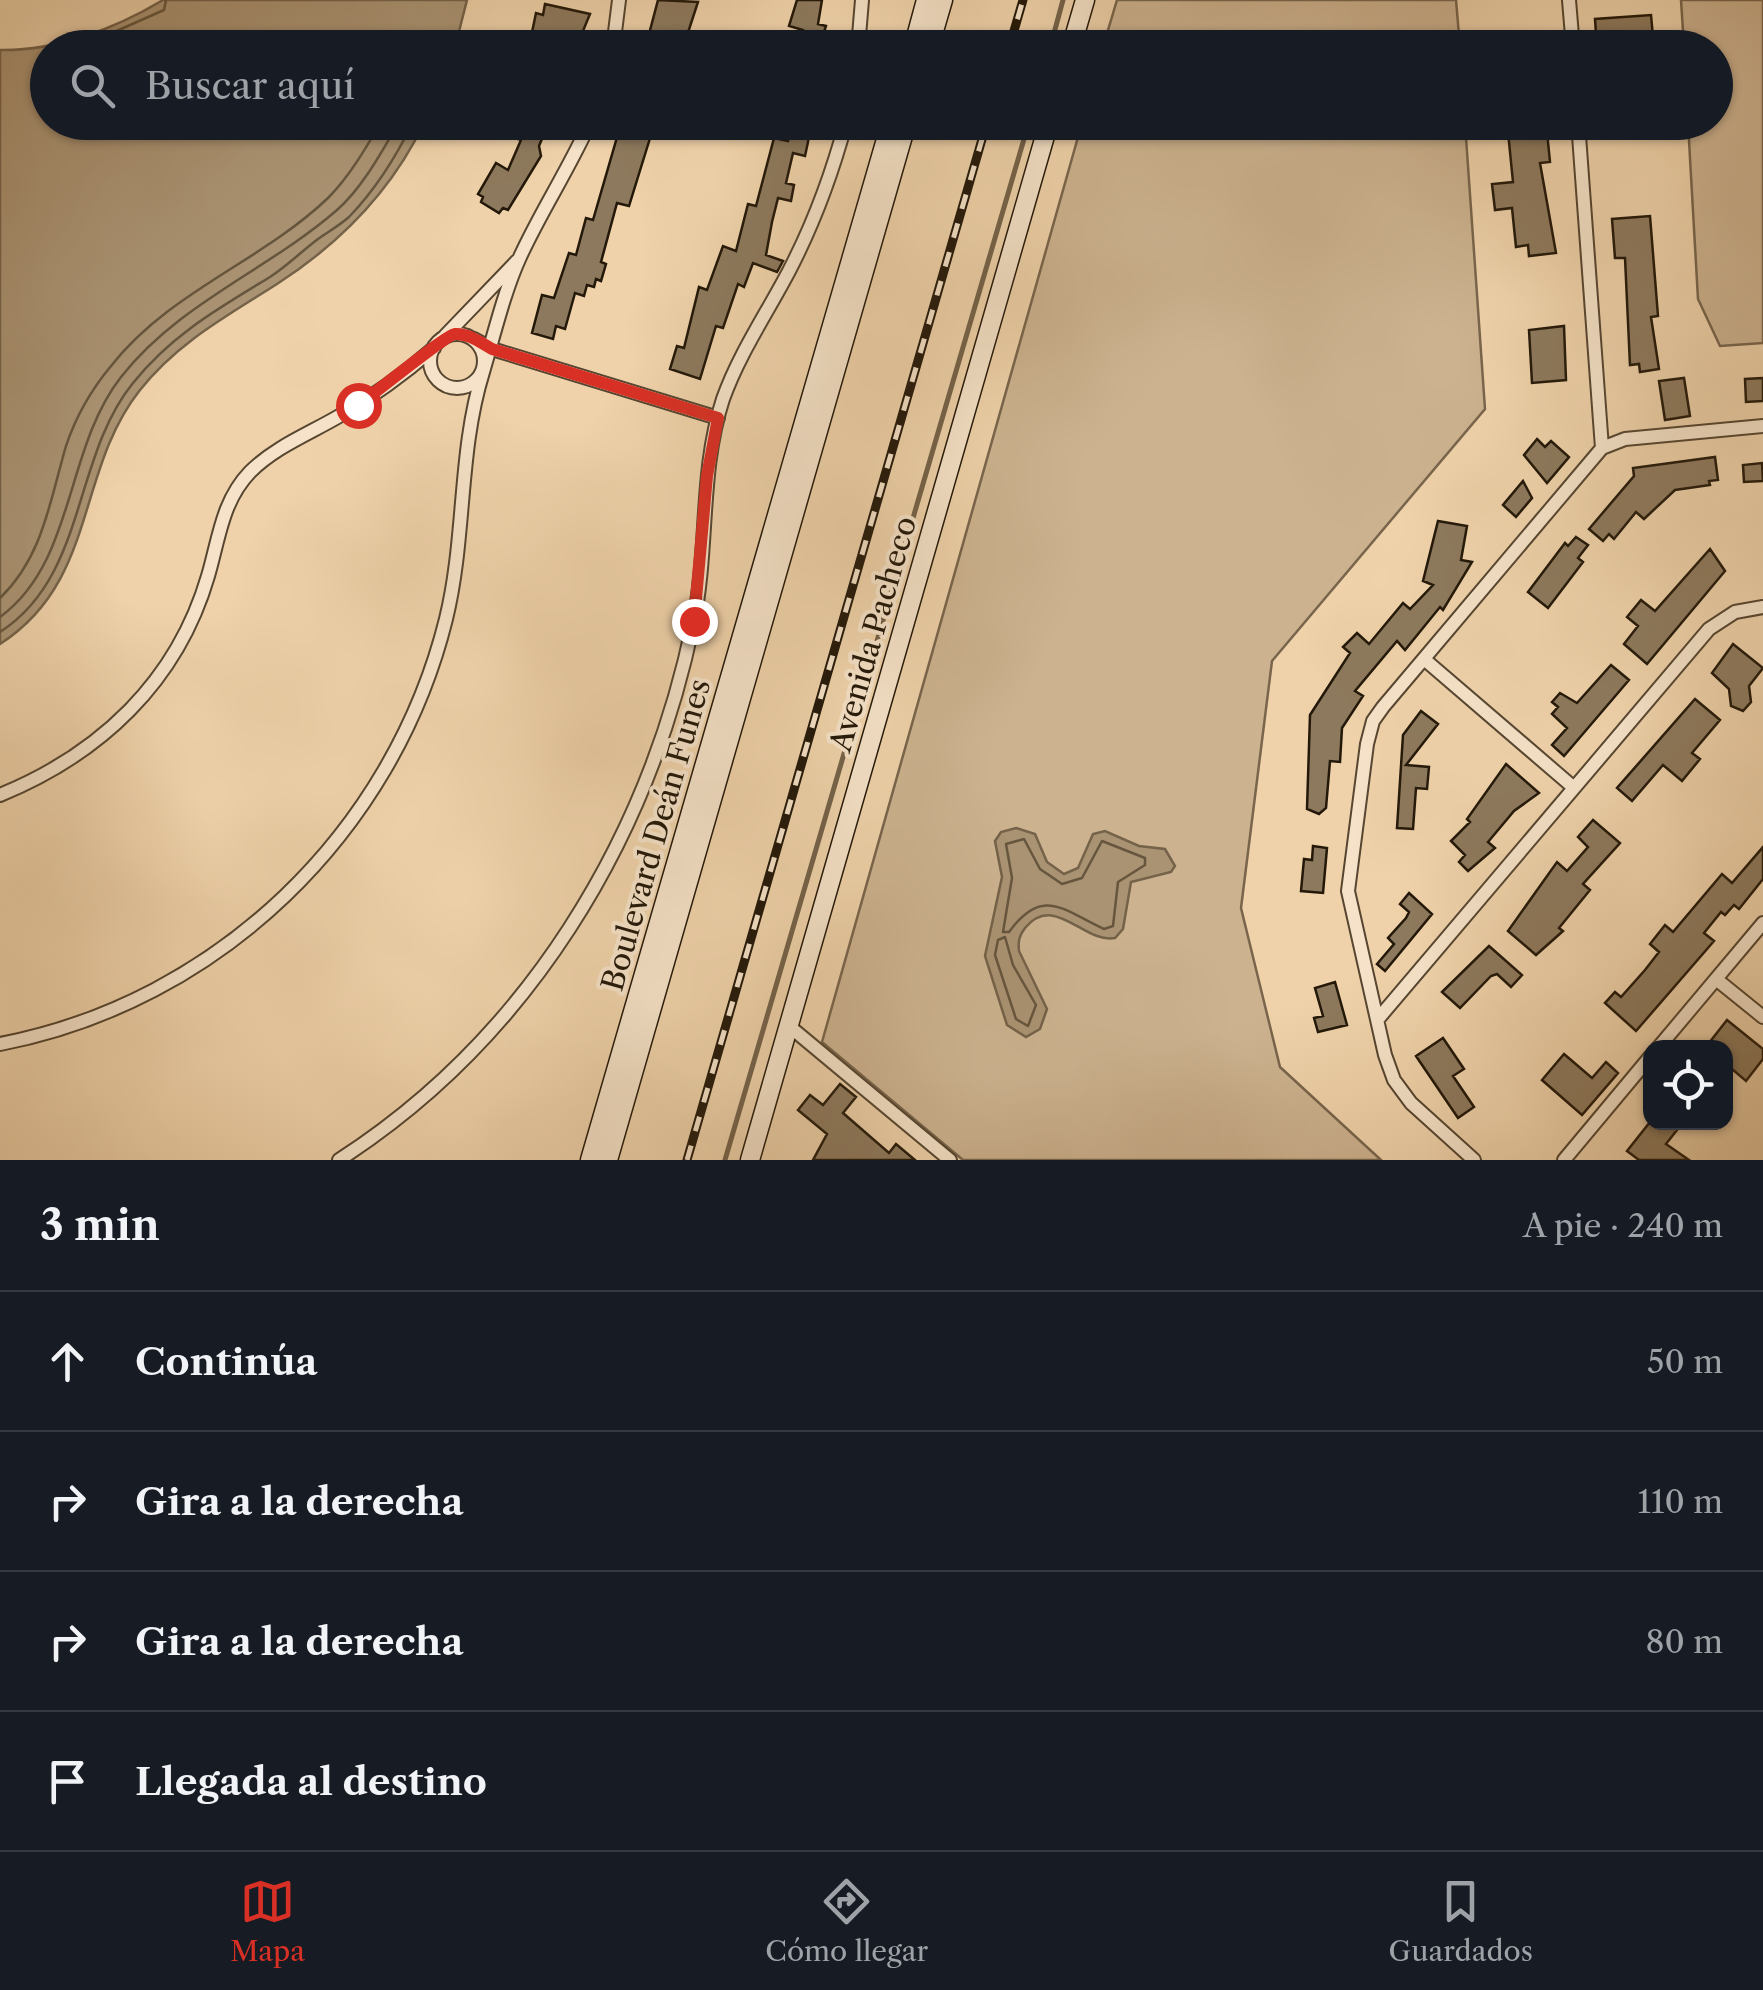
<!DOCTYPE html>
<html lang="es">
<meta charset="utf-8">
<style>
body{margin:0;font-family:"Libre Caslon Text",serif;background:#242831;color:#f1f3f6}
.controls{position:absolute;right:30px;bottom:30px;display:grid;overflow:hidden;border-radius:20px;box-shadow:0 2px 8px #0004}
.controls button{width:90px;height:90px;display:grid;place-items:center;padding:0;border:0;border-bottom:2px solid #363941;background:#171b24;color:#f1f3f6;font:50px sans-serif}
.stop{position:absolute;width:30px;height:30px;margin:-22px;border:8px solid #d93025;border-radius:50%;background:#fff}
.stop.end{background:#d93025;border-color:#fff;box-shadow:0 2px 10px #0008}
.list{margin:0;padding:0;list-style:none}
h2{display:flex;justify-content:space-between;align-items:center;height:130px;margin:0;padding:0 40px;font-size:42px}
h2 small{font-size:32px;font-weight:400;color:#9ea1a6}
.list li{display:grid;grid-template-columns:65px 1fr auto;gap:30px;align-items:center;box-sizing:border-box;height:140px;padding:0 40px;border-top:2px solid #363941}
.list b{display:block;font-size:38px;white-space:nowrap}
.list em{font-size:32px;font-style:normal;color:#9ea1a6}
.icon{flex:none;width:55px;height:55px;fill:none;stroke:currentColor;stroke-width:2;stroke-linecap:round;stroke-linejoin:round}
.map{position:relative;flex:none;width:1763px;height:1160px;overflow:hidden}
.search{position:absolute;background:#171b24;box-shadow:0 2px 8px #0004;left:30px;right:30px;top:30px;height:110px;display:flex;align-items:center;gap:25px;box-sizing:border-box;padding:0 35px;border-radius:55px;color:#9ea1a6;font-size:38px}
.sheet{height:690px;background:#171b24}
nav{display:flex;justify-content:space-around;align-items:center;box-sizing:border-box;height:140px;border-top:2px solid #363941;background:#171b24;font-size:28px;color:#9ea1a6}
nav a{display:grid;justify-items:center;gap:5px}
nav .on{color:#d93025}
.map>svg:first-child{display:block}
</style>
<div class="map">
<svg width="1763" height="1160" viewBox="0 0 1763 1160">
<rect width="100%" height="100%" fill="#efd2aa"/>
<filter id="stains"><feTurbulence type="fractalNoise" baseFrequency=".002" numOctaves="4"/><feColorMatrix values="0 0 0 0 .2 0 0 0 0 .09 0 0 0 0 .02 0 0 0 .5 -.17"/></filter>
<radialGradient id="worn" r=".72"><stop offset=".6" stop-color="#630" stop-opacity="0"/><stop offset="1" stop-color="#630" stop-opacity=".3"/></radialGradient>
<!-- green -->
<path fill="#ccb28f" stroke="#78654c" stroke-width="2.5" d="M1117 0H1456L1460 47H1103Z
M1681 0H1763V343L1720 346 1698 299 1688 123 1716 122V48L1684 47Z
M1082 123H1465L1485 409 1272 661 1241 908 1280 1067 1381 1160H963L822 1042Z"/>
<!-- water -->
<path fill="#aa9373" stroke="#746249" stroke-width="2.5" d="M163 0H467L455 47 48 48V122L424 123C392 190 339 244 277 284 227 316 178 342 140 390 75 472 98 581 0 644V50C56 51 115 29 163 0Z
M1016 828 1035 834 1047 862 1064 874 1078 868 1093 834 1105 831 1139 846 1165 849 1175 866 1171 872 1131 882 1123 929 1115 938C1084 944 1054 892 1025 928 1019 936 1018 941 1019 951L1047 1009 1040 1029 1026 1037 1007 1025 985 956 1002 877 995 841 1001 832Z"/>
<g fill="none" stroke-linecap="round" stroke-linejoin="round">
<!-- shore -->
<path stroke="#66563e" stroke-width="2.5" d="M78 48 164 10 166 0
M0 598C43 557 50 500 66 446 76 416 91 390 111 366 170 291 261 262 328 198 349 177 366 148 381 122
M0 617C76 561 64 450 121 377 179 303 268 270 337 210 363 187 382 151 399 122
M0 632C87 576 72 458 133 383 171 335 219 308 270 277 287 266 302 251 318 239 328 232 340 225 349 217 374 191 397 155 413 122
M1024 839 1040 869 1062 884 1082 878 1102 841 1145 858V865L1118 882 1113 926 1104 929C1064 911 1043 885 1009 932H1003L1012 878 1006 844Z
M1005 937 1013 965 1036 1005 1028 1026 1016 1019 995 955 998 940Z"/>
<!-- stream -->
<path stroke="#746249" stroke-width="5" d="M1050 48 1063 0
M725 1160 1029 122"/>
</g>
<!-- building -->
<path fill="#8d795d" stroke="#231809" stroke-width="2.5" d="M658 0 698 2 683 48H653L655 40 648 38Z
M797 0H822L818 24 826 26 819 48H798L803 30 789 26Z
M545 4 590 14 576 48 530 42 536 13 543 15Z
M1651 15 1654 48H1597L1595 19Z
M519 122 546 129 539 146 541 156 508 210 503 208 499 213 481 202 483 197 478 194 496 163 508 170 521 140 513 137Z
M792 122H810L808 142 805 156 793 153 786 183 794 185 791 201 778 198 772 222 766 255 783 261 777 272 753 263 744 287 738 284 723 328 716 326 700 379 670 369 677 346 684 348 699 287 707 290 723 246 736 251 748 204 756 206 774 138 788 141Z
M1507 122H1546L1550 162 1540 163 1556 253 1529 256 1528 245 1516 247 1512 208 1495 210 1492 184 1513 182Z
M620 127 651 135 629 206 617 203 601 262 606 264 601 281 596 279 594 287 587 285 584 296 575 293 565 329 556 326 553 339 532 333 542 295 554 298 569 253 576 255 586 218 593 220Z
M1650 216 1658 316 1651 317 1659 369 1640 372 1639 364 1630 365 1625 258H1615L1612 219Z
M1564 326 1566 380 1532 383 1529 330Z
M1684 378 1690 416 1665 420 1659 381Z
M1763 378V401L1746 402 1745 379Z
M1537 439 1545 447 1551 441 1569 457 1547 483 1524 455Z
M1715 457 1718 480 1709 481 1710 485 1675 490 1644 519 1636 512 1614 539 1609 534 1603 541 1589 529 1634 476 1633 468Z
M1762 463 1763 481 1744 482 1743 465Z
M1523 481 1532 498 1516 517 1503 505Z
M1438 521 1467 526 1461 560 1472 562 1443 610 1440 607 1405 650 1397 641 1355 691 1363 696 1342 728 1340 762 1330 761 1326 808 1319 814 1307 809 1310 715 1350 653 1343 647 1357 633 1369 644 1403 603 1410 609 1433 585 1423 581Z
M1576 537 1588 545 1578 558 1583 562 1548 608 1528 592 1565 543 1568 546Z
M1710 549 1725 571 1647 664 1624 644 1638 626 1627 617 1641 600 1655 611Z
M1733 644 1763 668 1749 686 1751 702 1743 711 1731 706 1729 689 1712 673Z
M1611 665 1629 680 1564 756 1552 745 1567 728 1552 714 1558 707 1552 702 1560 693 1577 703Z
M1695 699 1720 720 1692 753 1700 759 1682 781 1663 765 1632 801 1617 788Z
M1421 711 1438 724 1406 765 1429 767 1427 789 1416 788 1413 829 1397 828 1403 735Z
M1506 764 1539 793 1514 811 1488 842 1495 848 1468 871 1459 862 1465 855 1451 841 1470 822 1467 819Z
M1593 820 1620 843 1583 884 1590 890 1559 928 1563 931 1536 955 1508 931 1557 862 1567 871 1588 847 1578 837Z
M1313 846 1327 848 1323 893 1301 891 1304 859 1312 860Z
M1763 847V879L1739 909 1734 905 1725 915 1721 912 1704 933 1714 941 1636 1031 1605 1003 1615 992 1621 997 1645 970 1659 952 1650 944 1665 925 1673 932 1722 874 1732 883Z
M1409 893 1432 914 1385 971 1377 964 1394 944 1388 938 1406 918 1409 912 1400 904Z
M1489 946 1522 975 1511 987 1497 974 1491 976 1460 1008 1442 992Z
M1335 982 1347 1025 1318 1032 1314 1018 1323 1016 1315 988Z
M1727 1020 1763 1049V1059L1746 1081 1726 1064V1048H1705Z
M1443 1038 1464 1069 1453 1076 1474 1107 1458 1118 1416 1056Z
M1564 1054 1592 1078 1606 1062 1618 1073 1582 1115 1542 1080Z
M840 1084 856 1097 843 1113 889 1153 896 1144 915 1160H813L827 1134 798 1110 810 1095 823 1105Z
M1650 1122H1668L1677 1130 1666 1144 1689 1160H1639L1627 1151Z"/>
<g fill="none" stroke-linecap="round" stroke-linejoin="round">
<!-- street casing -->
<g stroke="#564631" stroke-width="16">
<path id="street" d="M1569 0 1573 48
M613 48 619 0
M858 48 862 0
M1578 122 1602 448
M430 361a27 27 0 1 1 54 0a27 27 0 1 1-54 0Z
M445 336 517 261
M474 339 492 349 718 418
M1424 659 1573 787
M0 795C100 754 177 682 208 576 219 539 222 501 250 472 276 446 311 433 341 415 374 396 405 373 434 348
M1716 979 1763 1017
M1378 1019 1709 629 1735 612 1763 607
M789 1026 950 1160
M0 1044C218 1002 393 833 446 619 466 538 458 452 483 372 494 335 504 292 520 257 541 211 569 169 590 122
M1658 1048 1763 923
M339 1160C527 1039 648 841 693 624 709 550 699 472 723 399 739 354 767 313 789 271 814 223 832 174 846 122
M1474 1160 1411 1103 1394 1080 1385 1055 1348 891 1367 744 1373 721 1383 707 1602 448 1625 439 1763 426
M1564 1160 1650 1057"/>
</g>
<!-- secondary casing -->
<g stroke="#231809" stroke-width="21">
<path id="secondary" d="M913 48 926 0
M929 48 943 0
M1071 48 1085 0
M590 1160 891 122
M608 1160 907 122
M750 1160 1049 122"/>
</g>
<!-- street -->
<use href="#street" stroke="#f5e2c8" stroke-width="12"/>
<!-- secondary -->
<use href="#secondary" stroke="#f5e2c8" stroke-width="18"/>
<!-- rail casing -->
<g stroke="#231809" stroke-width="9">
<path id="rail" d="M1009 48 1023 0
M687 1160 987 122"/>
</g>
<!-- rail -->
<use href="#rail" stroke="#f5e2c8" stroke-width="5" stroke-dasharray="15" stroke-linecap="butt"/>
</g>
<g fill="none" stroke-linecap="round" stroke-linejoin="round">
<!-- route -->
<path stroke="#d93025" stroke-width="12" d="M358 405C374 394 446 335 455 334 468 333 481 343 492 349L718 418 707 476 694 621"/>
</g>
<g text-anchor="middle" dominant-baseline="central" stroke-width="8" stroke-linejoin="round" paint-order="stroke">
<!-- street labels -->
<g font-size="30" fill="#231809" stroke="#f5e2c8">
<text transform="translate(873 634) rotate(-74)">Avenida Pacheco</text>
<text transform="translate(656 835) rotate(-74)">Boulevard Deán Funes</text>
</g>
</g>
<rect width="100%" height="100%" filter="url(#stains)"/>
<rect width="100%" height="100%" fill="url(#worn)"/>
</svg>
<div class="controls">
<button><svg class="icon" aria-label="locate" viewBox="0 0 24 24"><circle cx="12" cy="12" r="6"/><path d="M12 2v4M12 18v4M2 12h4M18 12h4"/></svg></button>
</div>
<div class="stop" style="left:358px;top:405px"></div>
<div class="stop end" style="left:694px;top:621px"></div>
<div class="search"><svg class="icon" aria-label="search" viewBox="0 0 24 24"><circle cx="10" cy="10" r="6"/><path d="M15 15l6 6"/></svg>Buscar aquí</div>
</div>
<section class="sheet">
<h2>3 min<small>A pie · 240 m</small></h2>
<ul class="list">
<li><svg class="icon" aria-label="ahead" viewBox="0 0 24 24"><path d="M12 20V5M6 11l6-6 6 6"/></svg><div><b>Continúa</b></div><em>50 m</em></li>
<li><svg class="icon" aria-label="right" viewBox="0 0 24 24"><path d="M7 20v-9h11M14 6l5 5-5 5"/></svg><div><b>Gira a la derecha</b></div><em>110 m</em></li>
<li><svg class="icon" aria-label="right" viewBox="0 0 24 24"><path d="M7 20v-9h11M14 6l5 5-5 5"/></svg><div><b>Gira a la derecha</b></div><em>80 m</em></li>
<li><svg class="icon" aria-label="arrive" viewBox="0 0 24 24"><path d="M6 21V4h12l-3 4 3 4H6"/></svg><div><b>Llegada al destino</b></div></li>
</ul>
</section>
<nav>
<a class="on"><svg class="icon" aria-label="map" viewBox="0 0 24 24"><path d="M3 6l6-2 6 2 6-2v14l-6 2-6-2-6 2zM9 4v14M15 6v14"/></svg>Mapa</a>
<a><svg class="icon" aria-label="directions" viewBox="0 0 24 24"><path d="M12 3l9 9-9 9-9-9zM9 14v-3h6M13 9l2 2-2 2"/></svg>Cómo llegar</a>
<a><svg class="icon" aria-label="saved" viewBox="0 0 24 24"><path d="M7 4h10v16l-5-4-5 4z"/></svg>Guardados</a>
</nav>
